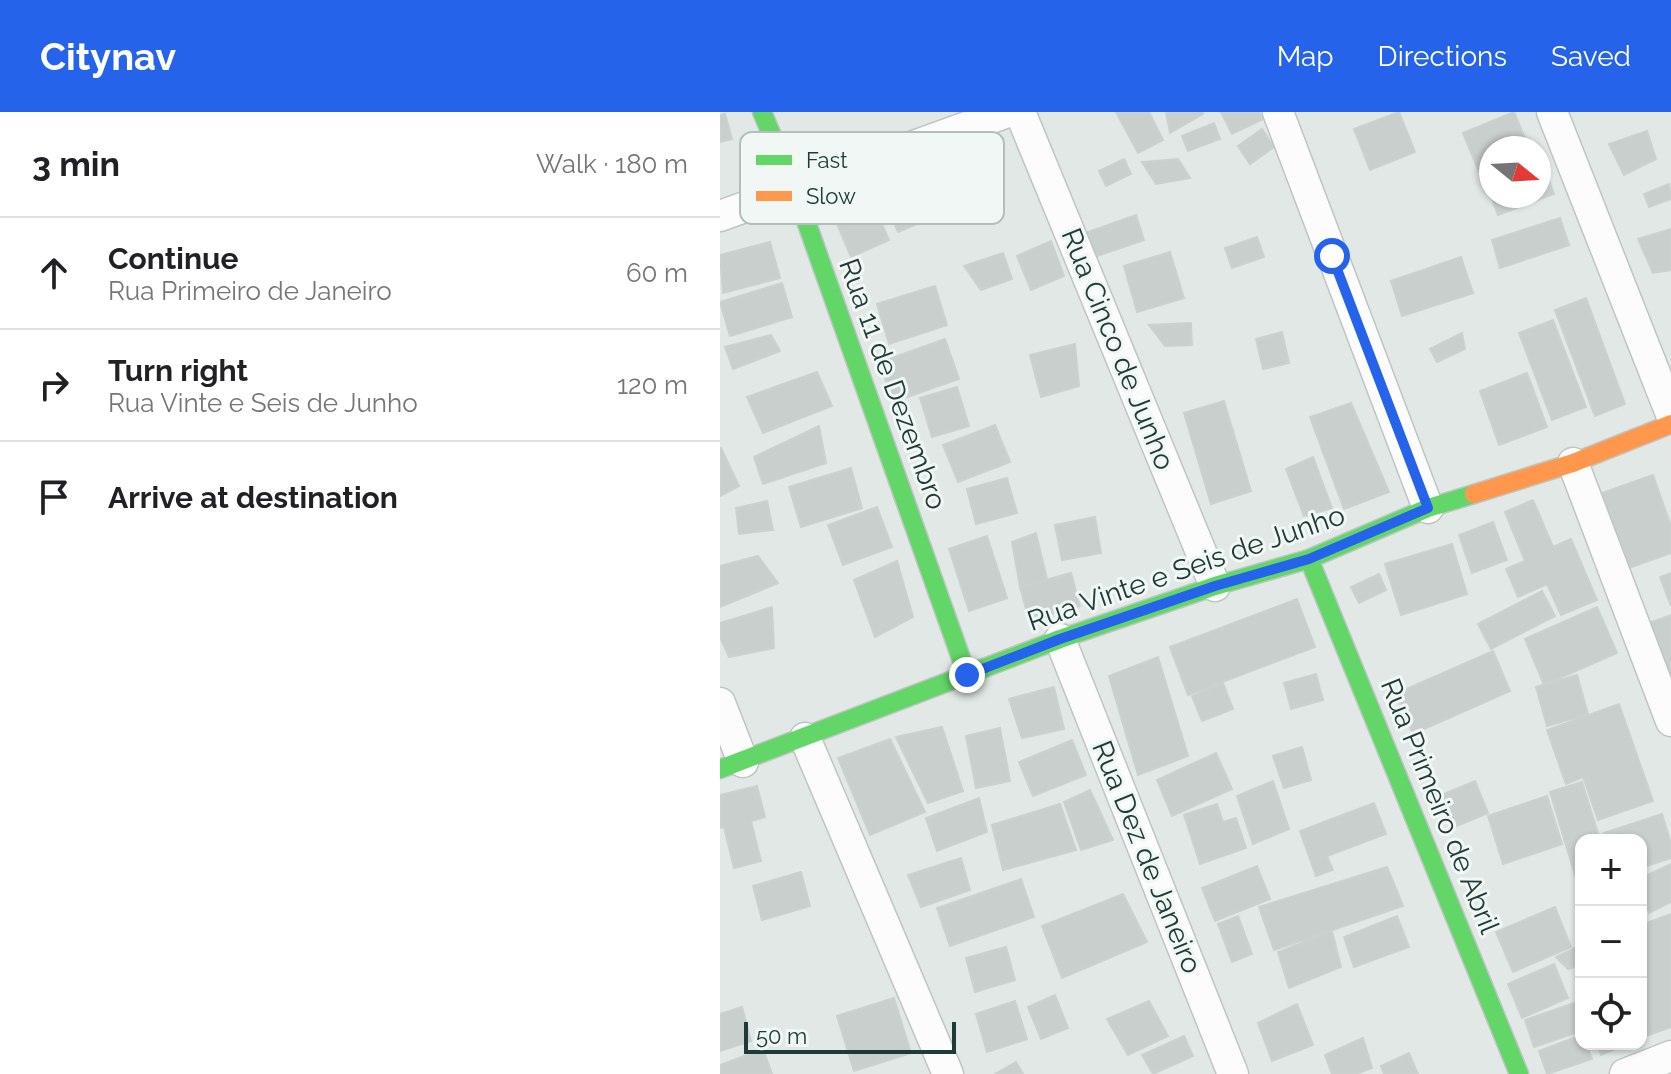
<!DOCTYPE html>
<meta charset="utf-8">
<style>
body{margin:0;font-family:Raleway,sans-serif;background:#f6f6f6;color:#202124}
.controls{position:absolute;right:24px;bottom:24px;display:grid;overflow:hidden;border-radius:16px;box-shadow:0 2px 6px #0004}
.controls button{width:72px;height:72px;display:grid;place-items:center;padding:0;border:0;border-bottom:2px solid #e0e0e0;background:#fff;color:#202124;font:40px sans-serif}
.compass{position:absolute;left:759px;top:24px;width:72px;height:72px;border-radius:50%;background:#fff;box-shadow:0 2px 6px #0004;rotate:108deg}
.scale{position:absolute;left:24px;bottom:20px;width:212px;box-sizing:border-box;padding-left:8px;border:4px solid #203b37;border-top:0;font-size:22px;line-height:28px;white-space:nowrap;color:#203b37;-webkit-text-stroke:6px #f0f7f4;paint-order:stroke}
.stop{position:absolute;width:24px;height:24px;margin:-18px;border:6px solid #2563eb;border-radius:50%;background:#fff}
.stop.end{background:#2563eb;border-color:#fff;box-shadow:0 2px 8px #0008}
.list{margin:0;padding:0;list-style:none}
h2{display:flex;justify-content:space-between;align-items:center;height:104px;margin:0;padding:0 32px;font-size:34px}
h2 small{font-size:26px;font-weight:400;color:#757577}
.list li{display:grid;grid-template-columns:52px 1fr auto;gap:24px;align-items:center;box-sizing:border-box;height:112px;padding:0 32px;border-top:2px solid #e0e0e0}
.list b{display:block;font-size:30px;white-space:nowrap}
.list p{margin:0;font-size:26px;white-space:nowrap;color:#757577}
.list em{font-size:26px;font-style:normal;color:#757577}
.icon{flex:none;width:44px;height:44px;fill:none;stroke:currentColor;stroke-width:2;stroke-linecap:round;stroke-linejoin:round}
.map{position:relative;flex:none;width:951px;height:962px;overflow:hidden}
header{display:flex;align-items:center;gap:48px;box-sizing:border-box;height:112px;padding:0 40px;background:#2563eb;color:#fff}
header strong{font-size:38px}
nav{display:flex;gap:44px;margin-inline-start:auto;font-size:28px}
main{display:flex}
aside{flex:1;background:#fff}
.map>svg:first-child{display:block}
</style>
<header>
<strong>Citynav</strong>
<nav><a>Map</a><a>Directions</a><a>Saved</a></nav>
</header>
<main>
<aside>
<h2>3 min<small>Walk · 180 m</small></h2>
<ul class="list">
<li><svg class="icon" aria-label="ahead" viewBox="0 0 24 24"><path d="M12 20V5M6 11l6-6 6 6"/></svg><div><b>Continue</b><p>Rua Primeiro de Janeiro</p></div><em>60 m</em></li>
<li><svg class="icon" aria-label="right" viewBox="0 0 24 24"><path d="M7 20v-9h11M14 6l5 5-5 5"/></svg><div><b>Turn right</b><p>Rua Vinte e Seis de Junho</p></div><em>120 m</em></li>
<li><svg class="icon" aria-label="arrive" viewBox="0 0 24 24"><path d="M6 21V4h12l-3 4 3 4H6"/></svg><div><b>Arrive at destination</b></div></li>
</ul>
</aside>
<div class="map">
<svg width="951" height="962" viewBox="0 0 951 962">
<rect width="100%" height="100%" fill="#e2e8e6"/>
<!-- building -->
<path fill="#c9cfcd" stroke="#cbd1cf" stroke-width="2" d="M396 0H429L443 28 418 41Z
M446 0H483V2L450 21Z
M501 0H539L543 7 512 22Z
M679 0 695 40 650 58 634 17Z
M794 0 809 36H771V55L759 60 743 21Z
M5 2 12 27 0 30V3Z
M494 11 500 27 468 39 462 24Z
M542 17 554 35 530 52 518 34Z
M927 19 936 47 904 63 889 32Z
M404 47 411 62 386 74 379 59Z
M458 47 470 66 436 72 422 50Z
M824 55 834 82 778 103 768 77 771 76V84H819V58Z
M189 67 207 108 178 120 160 80Z
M949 72 951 87 929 95 924 82Z
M152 90 169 128 131 145 115 107Z
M416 103 424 128 377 144 368 120Z
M840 106 849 133 780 156 772 128Z
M951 117V158L933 161 918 127Z
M537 125 544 145 512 156 505 136Z
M331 129 344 164 311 178 297 144Z
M50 130 60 166 3 181 0 143Z
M450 140 464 186 417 200 404 154Z
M283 141 292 167 261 178 244 154Z
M741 145 753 181 682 204 671 169Z
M62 171 72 205 10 224 0 190Z
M215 174 227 213 169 232 157 192Z
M866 186 905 292 875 304 835 198Z
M833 208 866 295 832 308 799 221Z
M471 211 472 233 445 234 429 213Z
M562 220 569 251 543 257 536 227Z
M742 221 745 237 717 250 710 237Z
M51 223 60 239 13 257 5 235Z
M225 227 239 267 173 290 160 250Z
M355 232 359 274 321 285 310 243Z
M97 260 112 294 43 321 27 285Z
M807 261 827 315 779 333 760 279Z
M237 275 249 314 212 325 200 286Z
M504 289 531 379 491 392 464 301Z
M631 291 669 380 624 397 590 305Z
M275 313 290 350 238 370 223 333Z
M99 314 106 351 43 372 34 345Z
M1 336 19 374 0 384V337Z
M593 345 612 396 584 404 566 357Z
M131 356 142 396 81 415 69 375Z
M933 363 951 414V441L909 456 882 381Z
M287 366 297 401 256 412 247 377Z
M813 388 833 435 851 427 877 488 841 503 827 472 798 485 786 457 805 449 785 400Z
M47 389 53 418 19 422 16 396Z
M157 395 172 435 123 453 108 413Z
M375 405 381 441 342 448 335 413Z
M773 410 787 448 752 461 739 423Z
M316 421 327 467 300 475 292 430Z
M267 424 287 486 249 499 229 437Z
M732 432 747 482 681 503 665 452Z
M38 444 58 471 0 495V454Z
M177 449 193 505 155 525 134 468Z
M351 461 360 494 309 508 300 475Z
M951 461V494L940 465Z
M659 462 666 478 639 491 631 475Z
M822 479 835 504 771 537 758 512Z
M577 487 595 535 468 583 450 535Z
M52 495 54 536 9 545 0 525V511Z
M877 495 897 541 824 573 805 527Z
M951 503V560L946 562 929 511Z
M773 539 790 579 693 622 675 582Z
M438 545 468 644 418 663 389 564Z
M596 562 603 588 571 597 564 571Z
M857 563 868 602 827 614 816 575Z
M503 571 513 597 482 609 472 584Z
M334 575 344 617 302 626 289 587Z
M899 592 933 689 878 708 863 665 846 672 827 618Z
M222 615 243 679 208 691 176 625Z
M280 616 290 669 256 676 246 624Z
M170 627 205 700 150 723 118 646Z
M352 628 366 663 313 684 299 650Z
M582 635 591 668 564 676 553 644Z
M496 641 512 677 452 704 437 668Z
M553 669 569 717 533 732 517 684Z
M755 669 768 701 732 716 719 684Z
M862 670 880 728H861L860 780 830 680Z
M37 674 45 705 31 709 41 749 14 756 4 715 0 716V683Z
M370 678 393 728 361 738 344 690Z
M827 684 842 732 783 752 768 704Z
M259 686 267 720 217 739 206 706Z
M654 691 666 722 607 744 613 758 596 764 580 719Z
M340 692 356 738 283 758 272 713Z
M497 692 503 710 516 706 526 736 480 752 464 703Z
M942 702 951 732V746L921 756V728H886L884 721Z
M241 746 250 778 201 795 188 763Z
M951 752V790L929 801 921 785V766Z
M537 754 550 787 495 809 482 776Z
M667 755 683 794 554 838 539 795Z
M81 760 90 794 42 808 33 774Z
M301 767 314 805 230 834 217 796Z
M403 782 427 830 342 866 322 814Z
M835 795 851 835 793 860 776 820Z
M951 802V915L926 924 921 909V813Z
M518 804 532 842 512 850 498 812Z
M677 804 689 835 634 855 624 825Z
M612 819 621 855 569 876 558 840Z
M861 833V853L848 857 836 845Z
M286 835 295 868 255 880 246 846Z
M834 852 848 886 802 906 788 872Z
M335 883 348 916 321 927 308 895Z
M174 886 191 941 134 959 117 904Z
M295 889 307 927 267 940 256 902Z
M429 889 448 924 408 943 387 907Z
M854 891 861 919 814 935 805 908Z
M577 892 593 933 552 949 538 911Z
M22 895 31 929 0 939V902Z
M861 923V932H866L872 947 827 962 819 939Z
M464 924 473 944 433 962 422 943Z
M643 926 652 956 636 962H612L605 943Z
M877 932H908L881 943Z
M43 937 52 962H0V953Z
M689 941 698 962H664L661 954Z
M296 950 303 962H275Z"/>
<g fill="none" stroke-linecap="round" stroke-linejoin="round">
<!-- street casing -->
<g stroke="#bfc5c3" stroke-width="33">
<path id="street" d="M300 0 495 474
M558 0 708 396
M832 0 951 302
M0 104 288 0
M853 351 951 609
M340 527 513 962
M0 591 23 650
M85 626 228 962
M905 962 951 944"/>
</g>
<!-- fast casing -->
<g stroke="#bec5c3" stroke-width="21">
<path id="fast" d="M42 0 75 78 247 563
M589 447 799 962
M0 657 340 527 495 474 589 447 708 396 754 382"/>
</g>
<!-- slow casing -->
<g stroke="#bec5c3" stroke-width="21">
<path id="slow" d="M754 382 853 351 951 312"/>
</g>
<!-- street -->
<use href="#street" stroke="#fbfcfb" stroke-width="30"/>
<!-- fast -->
<use href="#fast" stroke="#63d668" stroke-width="18"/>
<!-- slow -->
<use href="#slow" stroke="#ff974d" stroke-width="18"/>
</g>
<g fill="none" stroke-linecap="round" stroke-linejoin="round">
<!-- route -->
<path stroke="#2563eb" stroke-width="10" d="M247 563 340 527 495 474 589 447 708 396 612 144"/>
</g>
<g text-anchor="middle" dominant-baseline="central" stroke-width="6" stroke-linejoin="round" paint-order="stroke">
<!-- street labels -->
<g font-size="28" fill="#203b37" stroke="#f0f7f4">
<text transform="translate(398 237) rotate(68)">Rua Cinco de Junho</text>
<text transform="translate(173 272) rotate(70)">Rua 11 de Dezembro</text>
<text transform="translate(466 456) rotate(-19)">Rua Vinte e Seis de Junho</text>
<text transform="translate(720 694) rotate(68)">Rua Primeiro de Abril</text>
<text transform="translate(427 745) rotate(68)">Rua Dez de Janeiro</text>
</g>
</g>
<!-- legend -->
<rect x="20" y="20" width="264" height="92" rx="12" fill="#f0f7f4" stroke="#b2bfbb" stroke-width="2"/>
<rect x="36" y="43" width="36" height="10" fill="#63d668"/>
<rect x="36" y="79" width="36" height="10" fill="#ff974d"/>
<g font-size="22" fill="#203b37">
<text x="86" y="56">Fast</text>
<text x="86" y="92">Slow</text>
</g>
</svg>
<div class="controls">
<button>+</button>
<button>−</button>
<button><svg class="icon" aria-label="locate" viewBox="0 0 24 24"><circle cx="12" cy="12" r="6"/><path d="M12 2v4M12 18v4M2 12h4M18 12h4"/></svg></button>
</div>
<svg class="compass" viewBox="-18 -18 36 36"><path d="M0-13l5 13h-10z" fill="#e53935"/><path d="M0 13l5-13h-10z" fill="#757577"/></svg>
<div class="scale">50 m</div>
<div class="stop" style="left:612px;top:144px"></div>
<div class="stop end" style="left:247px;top:563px"></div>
</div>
</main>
